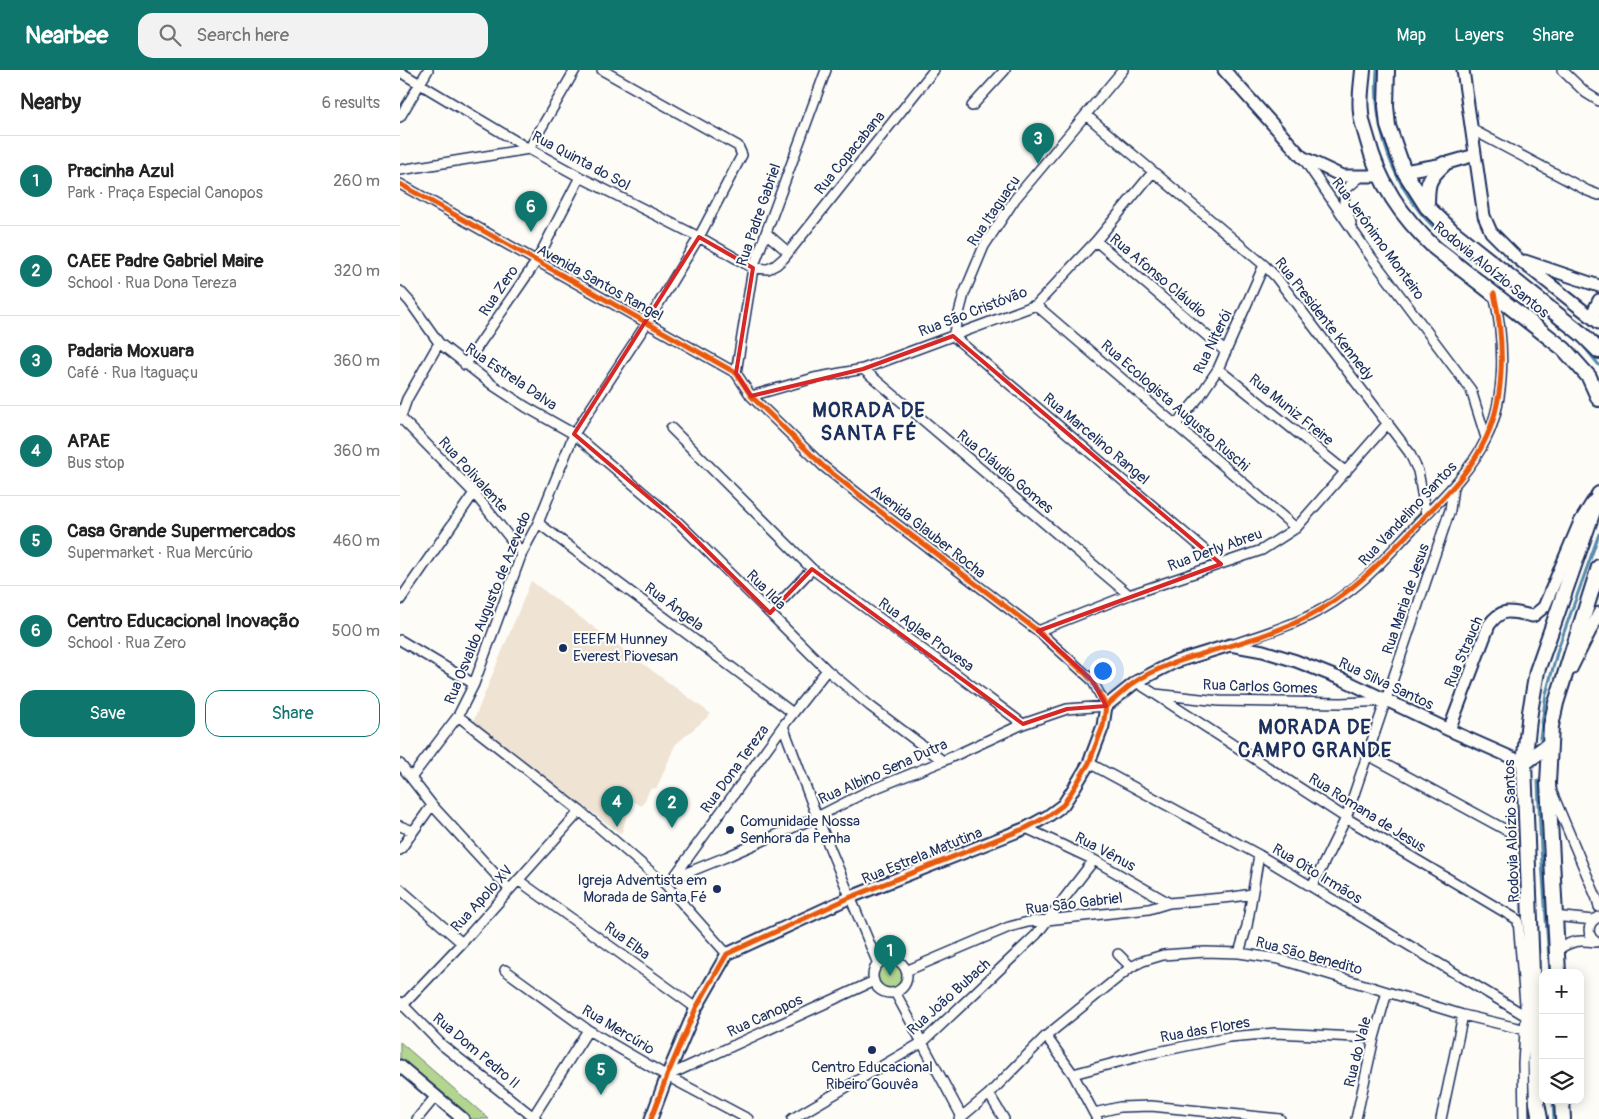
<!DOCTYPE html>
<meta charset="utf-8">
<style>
body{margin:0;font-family:Pangolin,sans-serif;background:#f2f2f2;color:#222}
.controls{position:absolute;right:15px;bottom:15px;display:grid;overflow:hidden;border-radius:10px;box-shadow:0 2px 12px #0003}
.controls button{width:45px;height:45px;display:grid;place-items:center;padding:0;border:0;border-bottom:1px solid #e0e0e0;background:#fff;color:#222;font:25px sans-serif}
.you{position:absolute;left:702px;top:600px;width:18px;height:18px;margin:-12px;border:4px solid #fff;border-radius:50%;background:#1a73e8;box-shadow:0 0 0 8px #1a73e833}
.badge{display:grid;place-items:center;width:32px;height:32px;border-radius:50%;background:#0f766e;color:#fff;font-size:16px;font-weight:700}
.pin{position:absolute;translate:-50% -41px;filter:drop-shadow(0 1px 2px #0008)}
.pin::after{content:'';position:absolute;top:26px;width:18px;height:15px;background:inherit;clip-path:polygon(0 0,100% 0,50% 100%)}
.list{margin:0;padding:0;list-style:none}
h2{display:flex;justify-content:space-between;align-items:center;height:65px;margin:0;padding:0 20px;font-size:21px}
h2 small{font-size:16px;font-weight:400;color:#767676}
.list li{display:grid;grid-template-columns:32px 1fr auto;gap:15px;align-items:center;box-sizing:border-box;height:90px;padding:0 20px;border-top:1px solid #e0e0e0}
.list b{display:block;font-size:19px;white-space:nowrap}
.list p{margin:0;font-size:16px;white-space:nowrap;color:#767676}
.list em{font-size:16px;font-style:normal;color:#767676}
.actions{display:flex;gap:10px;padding:15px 20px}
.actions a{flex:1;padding:11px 0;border:1px solid #0f766e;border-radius:15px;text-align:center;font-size:18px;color:#0f766e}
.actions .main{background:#0f766e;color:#fff}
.icon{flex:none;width:28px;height:28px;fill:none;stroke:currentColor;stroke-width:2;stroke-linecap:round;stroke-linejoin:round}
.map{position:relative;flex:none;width:1199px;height:1049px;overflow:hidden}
header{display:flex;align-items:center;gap:30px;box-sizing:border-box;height:70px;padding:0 25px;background:#0f766e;color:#fff}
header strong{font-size:24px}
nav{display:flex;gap:28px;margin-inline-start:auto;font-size:18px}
.search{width:350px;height:45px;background:#f2f2f2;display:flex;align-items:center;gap:12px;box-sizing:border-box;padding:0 18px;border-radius:15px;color:#767676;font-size:19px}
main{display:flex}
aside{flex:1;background:#fff}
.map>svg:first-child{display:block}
</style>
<header>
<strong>Nearbee</strong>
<div class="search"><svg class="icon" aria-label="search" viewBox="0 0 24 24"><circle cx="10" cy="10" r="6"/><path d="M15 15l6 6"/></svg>Search here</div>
<nav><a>Map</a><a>Layers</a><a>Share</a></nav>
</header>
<main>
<aside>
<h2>Nearby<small>6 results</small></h2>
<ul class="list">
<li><span class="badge">1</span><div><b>Pracinha Azul</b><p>Park · Praça Especial Canopos</p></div><em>260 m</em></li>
<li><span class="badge">2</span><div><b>CAEE Padre Gabriel Maire</b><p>School · Rua Dona Tereza</p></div><em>320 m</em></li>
<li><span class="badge">3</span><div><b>Padaria Moxuara</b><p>Café · Rua Itaguaçu</p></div><em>360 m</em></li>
<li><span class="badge">4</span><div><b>APAE</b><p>Bus stop</p></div><em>360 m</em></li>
<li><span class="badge">5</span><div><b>Casa Grande Supermercados</b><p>Supermarket · Rua Mercúrio</p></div><em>460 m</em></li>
<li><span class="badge">6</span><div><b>Centro Educacional Inovação</b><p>School · Rua Zero</p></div><em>500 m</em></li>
</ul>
<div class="actions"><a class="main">Save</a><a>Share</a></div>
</aside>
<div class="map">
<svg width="1199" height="1049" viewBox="0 0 1199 1049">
<rect width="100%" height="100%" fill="#fdfcf7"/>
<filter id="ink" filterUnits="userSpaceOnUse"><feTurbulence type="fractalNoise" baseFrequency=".02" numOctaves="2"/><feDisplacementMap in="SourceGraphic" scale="10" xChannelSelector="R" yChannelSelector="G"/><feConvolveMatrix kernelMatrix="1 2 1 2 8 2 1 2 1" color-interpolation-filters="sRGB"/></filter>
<g filter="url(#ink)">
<!-- built -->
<path fill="#efe3d4" d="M131 511 311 644 275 675 257 718 250 719 242 736 232 731 221 764 73 652Z"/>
<!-- green -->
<path fill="#b3d58f" stroke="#678276" d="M473 906a17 17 0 1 1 34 0a17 17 0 1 1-34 0Z
M0 972 89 1049H72L0 988Z"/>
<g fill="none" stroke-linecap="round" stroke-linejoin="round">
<!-- stream -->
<path stroke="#568bab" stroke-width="3" d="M977 0C973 51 988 102 1020 142 1037 163 1059 179 1080 195 1106 214 1131 233 1156 253
M1161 256 1181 273 1199 295
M1140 668 1146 624 1158 579 1199 464
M1138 711 1141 779 1150 903
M1153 1030 1154 1049"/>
<!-- minor casing -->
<g stroke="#1b2f5e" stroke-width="12">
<path id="minor" d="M723 0 615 129 584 176 564 224 553 266 821 494
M1162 0 1186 23 1199 31
M0 2 129 79 180 107 299 167 353 198 368 199 376 195 384 188 534 0
M572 36 605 0
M686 45 864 195 876 207 1009 382 1018 401 1026 445
M0 47 28 0
M1071 59 1188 121 1199 125
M903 88 971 187 1071 320 1086 368
M0 100 129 79 175 0
M0 114 336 303 351 326 423 396 486 446 638 561 692 610 706 636 667 639 623 654 543 691 466 722 417 747 326 787 274 808
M951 153 944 132 945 120 960 107
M366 163 388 182
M696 171 826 282
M0 221 10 232 39 273 94 316 126 337 174 364 279 453 427 600 470 636 543 691
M636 235 896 458
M65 295 136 192 180 107
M463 299 729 525
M818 299 946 402
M336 303 353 198 426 0
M351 326 414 308 463 299 636 235 696 171 753 102
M0 347 74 423 122 483
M0 349 7 329 39 273
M776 354 800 326 818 299 864 195
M271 358 412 499
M138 453 393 643
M0 530 74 423
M370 543 412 499 555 603 623 654
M638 561 729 525 862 480 896 458 988 353
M0 570 74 614
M831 575C870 562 911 550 944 525 972 505 994 478 1017 454 1042 428 1070 402 1086 369 1107 327 1104 268 1094 224
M736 612 755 624 819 631 941 633 986 631
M755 624 946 748 1118 850 1126 946 1123 993 1124 1049
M58 646 180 741 266 815 327 884
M383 656 417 747 478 894
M968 685 1106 760
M689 693 859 785 1126 946
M0 694 32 735 109 819
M11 708 58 646 74 614 122 483 138 453 174 364 247 253 299 167 342 85 338 76 202 0
M1151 720 1197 829 1199 837
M0 756 13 761
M626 758 694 790 769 833
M0 780 32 735
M274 807 383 656 427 600
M118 810 296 938
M912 817 946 748 1050 440 1053 417
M0 819 62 873
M1154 846 1193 850
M1196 872C1186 865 1187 852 1199 847
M1157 880C1173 870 1178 870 1196 872
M839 883 847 856 859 785
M718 884 731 897
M473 906a17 17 0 1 1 34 0a17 17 0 1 1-34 0Z
M105 900 188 960 267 1006 348 1049
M506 901 609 857 628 852 749 839 769 833 833 827 852 824
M495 922 562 1047
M0 932 42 975 136 1049
M3 935 62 873 180 741
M646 966 673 1004 697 1049
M673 1004 748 984 829 967 876 963 974 968
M267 1006 474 911
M589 1024 604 1049
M694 1043 720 1037 751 1036 880 1049
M133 1047 188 960
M17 1049 36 1026
M392 1049 523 972 636 865 694 790
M559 1049 589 1024 646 966 731 897 743 891 763 885 805 882 839 883 879 889 1063 945 1126 960
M956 1049 974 968 987 922
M1041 1049 1063 945"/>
</g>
<!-- tertiary casing -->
<g stroke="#1b2f5e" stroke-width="15">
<path id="tertiary" d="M824 0 902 87 942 106H980
M1063 0 1084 146 1091 162 1117 188 1199 253
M1004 101 1044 94 1075 85
M1125 191 1199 216
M1194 248 1195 238 1199 230
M1171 599 1199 543
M1049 660 1089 555C1103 536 1111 542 1133 546L1144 537 1180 452 1193 431
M0 996 63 1049
M251 1049 267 1006 296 938 327 884 451 827 626 758 648 746 663 735 674 718 689 693 703 656 706 636 736 612 761 599 775 592 830 575 863 581 896 591 944 610 1049 660 1124 693"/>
</g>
<!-- primary casing -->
<g stroke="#1b2f5e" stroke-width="18">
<path id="primary" d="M963 0C962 14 959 29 961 42 961 51 965 60 967 68 979 114 1001 146 1035 178L1164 279 1189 307 1199 329
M987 0 986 36 988 56 1004 101 1027 137 1052 161 1183 265 1199 281
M1027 137C1027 114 1027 109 1044 94
M1124 693 1150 674
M1158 903 1148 713 1151 656 1156 633 1199 497
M1162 1030 1163 1049
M1140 1049 1137 1033 1124 693 1130 642 1137 601 1199 424"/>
</g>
<!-- minor -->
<use href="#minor" stroke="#fdfcf7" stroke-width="9"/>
<!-- tertiary -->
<use href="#tertiary" stroke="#fdfcf7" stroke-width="11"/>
<!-- primary -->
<use href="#primary" stroke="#fdfcf7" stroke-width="14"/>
<!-- cycleway casing -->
<g stroke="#fdfcf7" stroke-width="8">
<path id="cycleway" d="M0 114 336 303 351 326 423 396 486 446 638 561 692 610 706 636
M251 1049 267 1006 296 938 327 884 451 827 626 758 648 746 663 735 674 718 689 693 703 656 706 636C716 628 725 619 735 612 756 598 781 590 805 583 839 573 877 563 909 546 948 526 977 496 1007 465 1035 435 1069 406 1086 368 1106 326 1104 268 1094 223"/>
</g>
<!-- cycleway -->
<use href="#cycleway" stroke="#e8590c" stroke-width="5"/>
</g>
</g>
<!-- marked area -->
<path fill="none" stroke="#d62828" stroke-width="4" stroke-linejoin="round" d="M299 167 353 198 336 303 351 326 463 299 553 266 821 494 638 561 692 610 706 636 667 639 623 654 412 499 370 543 279 453 174 364Z"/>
<!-- markers -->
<g fill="#1b2f5e" stroke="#fdfcf7" stroke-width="2">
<circle cx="163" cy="578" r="5"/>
<circle cx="330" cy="760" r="5"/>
<circle cx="317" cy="819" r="5"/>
<circle cx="472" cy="980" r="5"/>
</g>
<g text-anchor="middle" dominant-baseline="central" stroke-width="4" stroke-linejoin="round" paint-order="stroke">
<!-- street labels -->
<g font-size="15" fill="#1b2f5e" stroke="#fdfcf7">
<text transform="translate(450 83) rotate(-51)">Rua Copacabana</text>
<text transform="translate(181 91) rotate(28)">Rua Quinta do Sol</text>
<text transform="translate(594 141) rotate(-56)">Rua Itaguaçu</text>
<text transform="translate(359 145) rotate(-71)">Rua Padre Gabriel</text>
<text transform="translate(978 169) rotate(54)">Rua Jerônimo Monteiro</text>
<text transform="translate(1091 200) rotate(39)">Rodovia Aloízio Santos</text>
<text transform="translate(758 206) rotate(40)">Rua Afonso Cláudio</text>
<text transform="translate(200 213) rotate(29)">Avenida Santos Rangel</text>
<text transform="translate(99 221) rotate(-56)">Rua Zero</text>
<text transform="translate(573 242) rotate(-21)">Rua São Cristóvão</text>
<text transform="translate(924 249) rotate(52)">Rua Presidente Kennedy</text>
<text transform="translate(813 272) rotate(-64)">Rua Niterói</text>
<text transform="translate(111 307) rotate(34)">Rua Estrela Dalva</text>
<text transform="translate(775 336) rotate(41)">Rua Ecologista Augusto Ruschi</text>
<text transform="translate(891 340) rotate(39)">Rua Muniz Freire</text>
<text transform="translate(696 369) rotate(40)">Rua Marcelino Rangel</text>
<text transform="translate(605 402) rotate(40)">Rua Cláudio Gomes</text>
<text transform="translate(73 405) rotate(48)">Rua Polivalente</text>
<text transform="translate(1008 444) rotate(-47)">Rua Vandelino Santos</text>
<text transform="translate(528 462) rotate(38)">Avenida Glauber Rocha</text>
<text transform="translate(815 480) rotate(-20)">Rua Derly Abreu</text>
<text transform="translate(366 520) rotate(45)">Rua Ilda</text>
<text transform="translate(1006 529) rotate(-71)">Rua Maria de Jesus</text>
<text transform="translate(274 537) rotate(37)">Rua Ângela</text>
<text transform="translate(88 538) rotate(-68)">Rua Osvaldo Augusto de Azevedo</text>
<text transform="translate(526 565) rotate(36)">Rua Aglae Provesa</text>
<text transform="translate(1064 582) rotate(-67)">Rua Strauch</text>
<text transform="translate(986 614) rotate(25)">Rua Silva Santos</text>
<text transform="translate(860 617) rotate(2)">Rua Carlos Gomes</text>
<text transform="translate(335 699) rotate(-54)">Rua Dona Tereza</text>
<text transform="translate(483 702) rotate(-24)">Rua Albino Sena Dutra</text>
<text transform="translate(967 743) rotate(32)">Rua Romana de Jesus</text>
<text transform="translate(1112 761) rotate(-92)">Rodovia Aloízio Santos</text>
<text transform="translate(705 782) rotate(28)">Rua Vênus</text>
<text transform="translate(522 786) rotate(-22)">Rua Estrela Matutina</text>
<text transform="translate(917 804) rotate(31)">Rua Oito Irmãos</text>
<text transform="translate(82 829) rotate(-48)">Rua Apolo XV</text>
<text transform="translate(674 834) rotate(-7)">Rua São Gabriel</text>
<text transform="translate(227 871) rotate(36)">Rua Elba</text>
<text transform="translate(909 886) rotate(15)">Rua São Benedito</text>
<text transform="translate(549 927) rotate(-42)">Rua João Bubach</text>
<text transform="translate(365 946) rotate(-25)">Rua Canopos</text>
<text transform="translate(218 960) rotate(31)">Rua Mercúrio</text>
<text transform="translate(805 960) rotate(-10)">Rua das Flores</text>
<text transform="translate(76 981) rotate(40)">Rua Dom Pedro II</text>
<text transform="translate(958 982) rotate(-76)">Rua do Vale</text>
</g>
<!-- poi labels -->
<g font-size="15" fill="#1b2f5e" stroke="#fdfcf7" text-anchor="start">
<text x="173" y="569">EEEFM Hunney<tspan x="173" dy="17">Everest Piovesan</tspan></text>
<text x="340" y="751">Comunidade Nossa<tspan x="340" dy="17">Senhora da Penha</tspan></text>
<text x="307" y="810" text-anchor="end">Igreja Adventista em<tspan x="307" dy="17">Morada de Santa Fé</tspan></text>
<text x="472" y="997" text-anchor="middle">Centro Educacional<tspan x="472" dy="17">Ribeiro Gouvêa</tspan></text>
</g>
<!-- district labels -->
<g font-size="20" font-weight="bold" letter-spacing="1" fill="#1b2f5e" stroke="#fdfcf7">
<text x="469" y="340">MORADA DE<tspan x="469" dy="23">SANTA FÉ</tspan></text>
<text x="915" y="657">MORADA DE<tspan x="915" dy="23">CAMPO GRANDE</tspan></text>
</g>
</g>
</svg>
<div class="controls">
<button>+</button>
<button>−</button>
<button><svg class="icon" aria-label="layers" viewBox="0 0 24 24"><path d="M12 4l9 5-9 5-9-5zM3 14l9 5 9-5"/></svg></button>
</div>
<div class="you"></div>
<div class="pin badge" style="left:490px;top:906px">1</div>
<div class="pin badge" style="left:272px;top:758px">2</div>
<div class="pin badge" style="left:638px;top:94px">3</div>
<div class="pin badge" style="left:217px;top:757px">4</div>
<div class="pin badge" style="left:201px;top:1025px">5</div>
<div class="pin badge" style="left:131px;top:162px">6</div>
</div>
</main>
